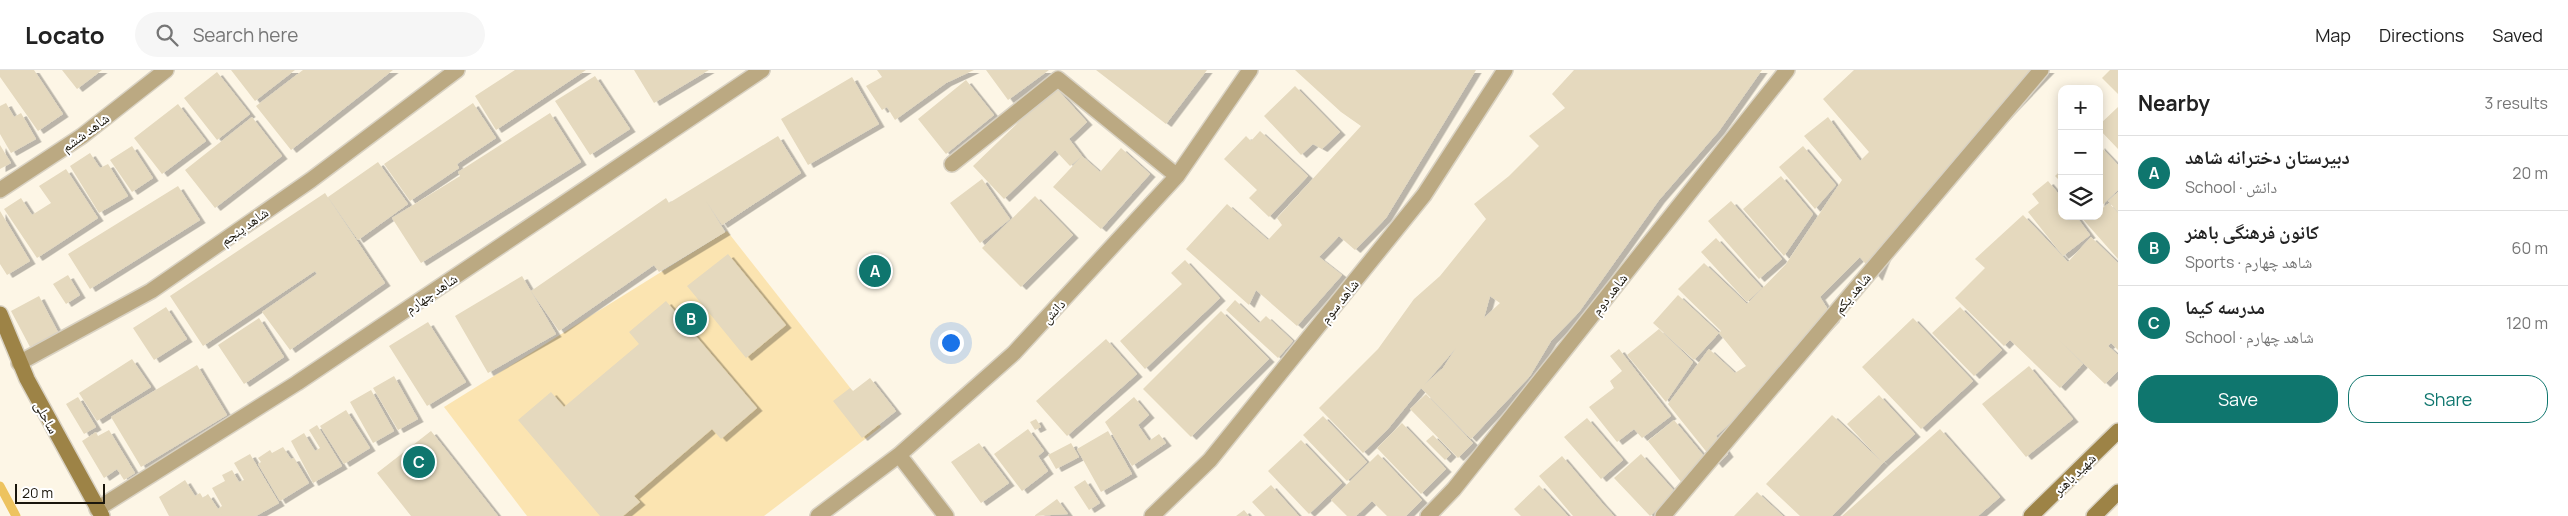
<!DOCTYPE html>
<meta charset="utf-8">
<style>
body{margin:0;font-family:Manrope,"Noto Naskh Arabic",sans-serif;background:#f6f6f6;color:#222}
.controls{position:absolute;right:15px;top:15px;display:grid;overflow:hidden;border-radius:10px;box-shadow:0 2px 12px #0003}
.controls button{width:45px;height:45px;display:grid;place-items:center;padding:0;border:0;border-bottom:1px solid #e0e0e0;background:#fff;color:#222;font:25px sans-serif}
.scale{position:absolute;left:15px;bottom:12px;width:90px;box-sizing:border-box;padding-left:5px;border:2px solid #1a160c;border-top:0;font-size:14px;line-height:18px;white-space:nowrap;color:#1a160c;-webkit-text-stroke:4px #fff;paint-order:stroke}
.you{position:absolute;left:950px;top:272px;width:18px;height:18px;margin:-12px;border:4px solid #fff;border-radius:50%;background:#1a73e8;box-shadow:0 0 0 8px #1a73e833}
.badge{display:grid;place-items:center;width:32px;height:32px;border-radius:50%;background:#0f766e;color:#fff;font-size:16px;font-weight:700}
.pin{position:absolute;translate:-50% -50%;border:2px solid #fff;box-shadow:0 1px 5px #0006}
.list{margin:0;padding:0;list-style:none}
h2{display:flex;justify-content:space-between;align-items:center;height:65px;margin:0;padding:0 20px;font-size:21px}
h2 small{font-size:16px;font-weight:400;color:#767676}
.list li{display:grid;grid-template-columns:32px 1fr auto;gap:15px;align-items:center;box-sizing:border-box;height:75px;padding:0 20px;border-top:1px solid #e0e0e0}
.list b{display:block;font-size:19px;white-space:nowrap}
.list p{margin:0;font-size:16px;white-space:nowrap;color:#767676}
.list em{font-size:16px;font-style:normal;color:#767676}
.actions{display:flex;gap:10px;padding:15px 20px}
.actions a{flex:1;padding:11px 0;border:1px solid #0f766e;border-radius:20px;text-align:center;font-size:18px;color:#0f766e}
.actions .main{background:#0f766e;color:#fff}
.icon{flex:none;width:28px;height:28px;fill:none;stroke:currentColor;stroke-width:2;stroke-linecap:round;stroke-linejoin:round}
.map{position:relative;flex:none;width:2118px;height:446px;overflow:hidden}
header{display:flex;align-items:center;gap:30px;box-sizing:border-box;height:70px;padding:0 25px;background:#fff;border-bottom:1px solid #e0e0e0}
header strong{font-size:24px}
nav{display:flex;gap:28px;margin-inline-start:auto;font-size:18px}
.search{width:350px;height:45px;background:#f6f6f6;display:flex;align-items:center;gap:12px;box-sizing:border-box;padding:0 18px;border-radius:28px;color:#767676;font-size:19px}
main{display:flex}
aside{flex:1;background:#fff}
.map>svg:first-child{display:block}
</style>
<header>
<strong>Locato</strong>
<div class="search"><svg class="icon" aria-label="search" viewBox="0 0 24 24"><circle cx="10" cy="10" r="6"/><path d="M15 15l6 6"/></svg>Search here</div>
<nav><a>Map</a><a>Directions</a><a>Saved</a></nav>
</header>
<main>
<div class="map">
<svg width="2118" height="446" viewBox="0 0 2118 446">
<defs>
<filter id="shadow"><feDropShadow dx="5.5" dy="3" stdDeviation="0" flood-color="#0004"/></filter>
</defs>
<rect width="100%" height="100%" fill="#fdf6e6"/>
<!-- green -->
<path fill="#fbe4b1" d="M727 161 881 357 764 446H527L444 337Z"/>
<g fill="none" stroke-linecap="round" stroke-linejoin="round">
<!-- stream -->
<path stroke="#edc35f" stroke-width="9" d="M0 416 16 446"/>
</g>
<!-- building -->
<path fill="#e5d9be" fill-rule="evenodd" filter="url(#shadow)" d="M0 0H34L63 44 38 61 0 7Z
M62 0H102L77 19Z
M231 0H295L255 31Z
M303 0H393L291 80 256 36Z
M515 0H586L496 60 475 26Z
M634 0H709L654 33Z
M877 0H974L946 13 895 50 887 37 882 40 866 16 882 7Z
M986 0H1049L1008 30Z
M1096 0H1207L1166 54Z
M1295 0H1476L1386 148 1355 180 1339 166 1319 187 1342 205 1297 256 1256 220 1249 235 1186 179 1227 134 1268 170 1282 155 1277 148 1361 56 1341 42Z
M1574 0H1762L1719 61 1659 130 1579 242 1551 271 1530 306 1471 369 1421 318 1387 360 1363 383 1319 338 1378 279 1414 229 1440 206 1486 149 1474 134 1509 106 1539 76 1529 66 1565 38 1552 24ZM1490 226 1500 233 1484 248ZM1456 278 1443 298 1424 315Z
M1854 0H2049L1896 160 1877 208 1860 187 1820 227 1834 249 1751 334 1716 366 1728 384 1717 395 1668 334 1709 279 1735 303 1746 296 1719 263 1721 261 1678 219 1704 193 1747 234 1786 194 1842 110 1804 66 1828 47 1860 91 1869 82 1823 29Z
M2110 0H2118V24L2102 8Z
M217 2 250 44 217 70 184 28Z
M595 6 630 59 590 85 555 31Z
M852 7 879 54 808 95 781 49Z
M966 10 994 45 946 84 918 49Z
M1295 16 1340 62 1322 79 1313 74 1301 85 1264 46Z
M1055 17 1087 52 1069 69 1082 86 1070 96 1055 80 1004 129 973 96Z
M6 33 14 47 21 43 36 69 11 83 0 64V36Z
M473 33 496 68 457 94 459 98 410 131 384 94Z
M178 34 206 71 162 104 134 68Z
M2118 37V79L2099 59V55Z
M550 43 581 92 421 193 392 148 460 106 458 102Z
M252 47 282 86 215 138 185 100Z
M1260 61 1308 106 1269 147 1249 128 1257 120 1224 89 1246 66 1251 71Z
M778 66 801 103 722 155 706 131 725 162 659 202 654 195 559 261 531 221 666 128 669 133Z
M0 75 11 93 0 99Z
M2099 75 2118 95V120L2099 138Z
M132 76 153 108 132 122 110 90Z
M1803 76 1836 115 1815 139 1779 97Z
M1121 78 1150 104 1101 159 1053 117 1082 86 1100 102Z
M90 83 100 98 108 94 128 126 99 143 70 96Z
M378 92 408 134 358 170 328 127Z
M66 99 98 148 37 188 4 139 21 128 32 145 51 133 39 116Z
M2062 99V113L2055 106Z
M1781 106 1813 144 1784 186 1743 139Z
M982 109 1010 149 980 173 950 133Z
M2048 111 2062 128V146H2076L2090 165 2063 186 2028 142 2039 133 2032 124Z
M178 116 200 150 90 219 68 184Z
M2118 122V142L2108 131Z
M325 123 385 213 290 280 262 242 317 204 315 201 203 276 170 226Z
M1035 126 1073 165 1021 217 982 178Z
M1731 131 1782 189 1759 209 1708 151Z
M2109 133 2118 143V189L2080 146H2099V141Z
M0 141 30 191 7 205 0 194Z
M2023 145 2068 192 2091 167 2118 193V280L2111 273 2108 276 2118 285V301L2105 314 2059 270 2083 294 2060 318 2010 270 2004 276 1955 228 1985 198 1975 189Z
M1716 168 1762 218 1747 232 1701 182Z
M728 184 786 255 746 288 687 216Z
M1185 190 1220 228 1145 299 1120 271 1182 214 1171 203Z
M68 205 80 225 66 234 53 214Z
M522 206 556 264 488 303 455 246Z
M1678 225 1719 263 1694 290 1653 253Z
M39 226 58 262 30 277 11 241Z
M1235 230 1259 253 1266 246 1293 271 1278 288 1226 240Z
M666 231 757 338 721 369 712 359 634 426 640 432 623 446H600L518 350 551 322 564 337 639 274 629 262Z
M166 237 187 269 154 290 133 258Z
M1960 237 2002 280 1974 306 1932 263Z
M1221 241 1269 289 1191 367 1143 319Z
M259 248 284 287 244 314 218 275Z
M1913 248 1973 311 1921 359 1862 297Z
M428 252 466 312 427 336 389 276Z
M1659 259 1693 292 1666 332 1627 285Z
M1106 269 1137 304 1067 366 1036 331Z
M1619 279 1671 346 1642 368 1634 359 1617 372 1589 337 1614 318 1610 311 1622 301 1610 286Z
M132 289 151 317 97 351 79 323Z
M197 295 227 345 141 397 111 347Z
M2029 296 2073 349 2026 387 1982 334Z
M394 306 418 349 398 360 373 318Z
M870 308 896 341 862 368 833 331 850 318 853 321Z
M371 320 394 361 373 373 350 332Z
M1426 324 1473 373 1458 388 1410 339Z
M1879 325 1915 364 1883 393 1847 354Z
M78 327 96 357 84 364 66 334Z
M1134 327 1149 345 1138 355 1149 371 1159 364 1166 373 1132 396 1105 352Z
M346 340 370 378 344 394 320 356Z
M1832 345 1883 393 1832 446H1800L1766 414Z
M1323 346 1367 392 1347 411 1303 365Z
M1587 348 1623 390 1601 409 1564 367Z
M1036 349 1041 357 1035 360 1030 352Z
M1674 350 1708 391 1682 413 1648 371Z
M1402 353 1446 399 1421 424 1377 378Z
M317 355 342 396 313 413 291 371 304 363 315 381 320 378 309 360Z
M1028 359 1044 381 1038 386 1048 401 1022 421 994 384Z
M1940 359 2000 427 1978 446H1842Z
M109 360 135 403 124 410 117 399 104 408 82 371 96 362 98 366Z
M431 361 498 446H411L377 403Z
M1108 361 1132 404 1101 422 1077 379Z
M1433 365 1451 384 1445 390 1426 371Z
M1301 370 1342 413 1309 444 1268 401Z
M979 373 1009 413 981 433 951 392Z
M1071 373 1079 387 1056 399 1048 385Z
M283 377 291 389 294 388 309 413 280 431 258 394 261 392 258 388 270 380 272 383Z
M250 384 279 433 256 446H169L159 427 185 410 195 426 200 423 203 428 208 424 222 445 218 439 222 436 212 418 225 411 222 405 232 400 239 412 244 410 234 393Z
M1378 384 1422 430 1406 446H1387L1372 431 1356 446H1347L1331 430Z
M1641 384 1676 423 1650 446 1614 408Z
M1562 386 1602 433 1614 446H1573L1539 406Z
M1085 410 1100 433 1089 440 1074 417Z
M1271 415 1288 434 1299 446H1265L1252 432Z
M1539 415 1568 446H1521L1514 439Z
M1757 422 1783 446H1734Z
M1057 429 1068 444 1034 446Z
M1244 440 1249 446H1236Z"/>
<g fill="none" stroke-linecap="round" stroke-linejoin="round">
<!-- street casing -->
<g stroke="#d9d2c3" stroke-width="18">
<path id="street" d="M952 94 1058 9 1177 106
M0 120 82 66 166 0
M19 293 151 221 311 110 457 0
M899 385 946 446
M97 439 297 313 762 0
M818 446 899 385 1014 283 1177 106 1250 0
M1152 446 1210 390 1424 125 1505 0
M1428 446 1454 419 1787 0
M1663 446 2041 0"/>
</g>
<!-- secondary casing -->
<g stroke="#d9d2c3" stroke-width="18">
<path id="secondary" d="M0 244 27 309 102 446
M2031 446 2118 361
M2094 446 2118 422"/>
</g>
<!-- street -->
<use href="#street" stroke="#bba982" stroke-width="15"/>
<!-- secondary -->
<use href="#secondary" stroke="#9d8346" stroke-width="15"/>
</g>
<g text-anchor="middle" dominant-baseline="central" stroke-width="4" stroke-linejoin="round" paint-order="stroke">
<!-- street labels -->
<g font-size="14" fill="#1a160c" stroke="#fff">
<text transform="translate(85 62) rotate(-36)">شاهد ششم</text>
<text transform="translate(244 156) rotate(-35)">شاهد پنجم</text>
<text transform="translate(431 223) rotate(-34)">شاهد چهارم</text>
<text transform="translate(1852 223) rotate(-50)">شاهد یکم</text>
<text transform="translate(1609 224) rotate(-52)">شاهد دوم</text>
<text transform="translate(1339 231) rotate(-51)">شاهد سوم</text>
<text transform="translate(1053 241) rotate(-47)">دانش</text>
<text transform="translate(47 347) rotate(62)">ساحلی</text>
<text transform="translate(2074 404) rotate(-44)">شهید باهنر</text>
</g>
</g>
</svg>
<div class="controls">
<button>+</button>
<button>−</button>
<button><svg class="icon" aria-label="layers" viewBox="0 0 24 24"><path d="M12 4l9 5-9 5-9-5zM3 14l9 5 9-5"/></svg></button>
</div>
<div class="scale">20 m</div>
<div class="you"></div>
<div class="pin badge" style="left:875px;top:201px">A</div>
<div class="pin badge" style="left:691px;top:249px">B</div>
<div class="pin badge" style="left:419px;top:392px">C</div>
</div>
<aside>
<h2>Nearby<small>3 results</small></h2>
<ul class="list">
<li><span class="badge">A</span><div><b>دبیرستان دخترانه شاهد</b><p>School · دانش</p></div><em>20 m</em></li>
<li><span class="badge">B</span><div><b>کانون فرهنگی باهنر</b><p>Sports · شاهد چهارم</p></div><em>60 m</em></li>
<li><span class="badge">C</span><div><b>مدرسه کیما</b><p>School · شاهد چهارم</p></div><em>120 m</em></li>
</ul>
<div class="actions"><a class="main">Save</a><a>Share</a></div>
</aside>
</main>
